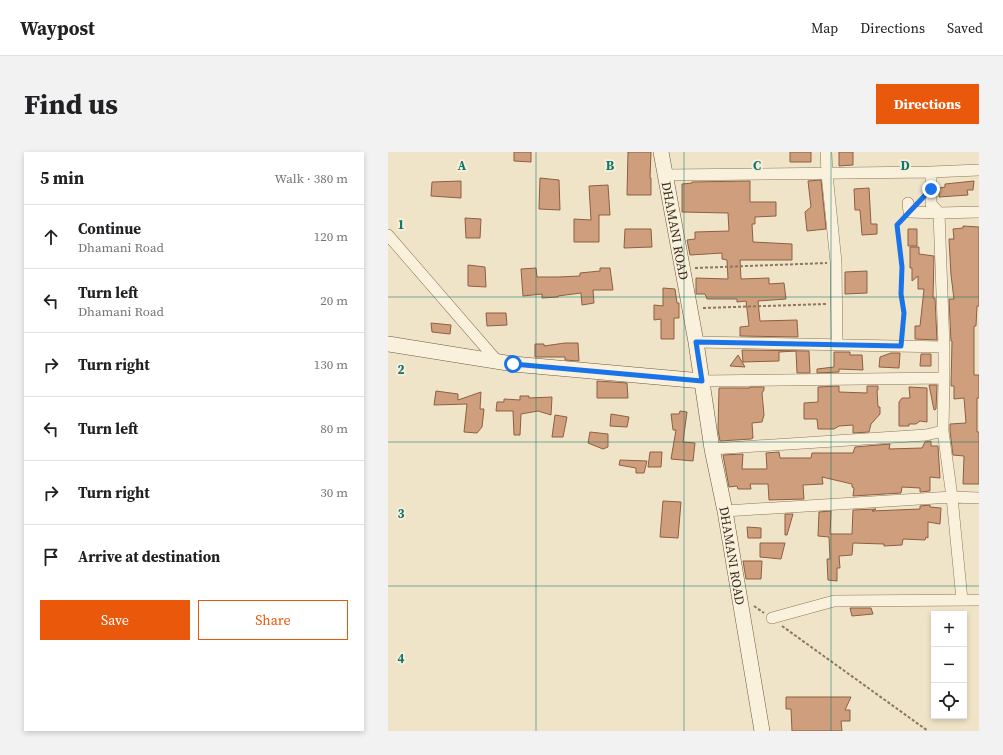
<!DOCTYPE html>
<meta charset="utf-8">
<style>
body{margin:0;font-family:"Source Serif 4",serif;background:#f2f2f2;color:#202124}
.controls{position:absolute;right:12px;bottom:12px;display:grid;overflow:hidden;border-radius:0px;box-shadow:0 2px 6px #0003}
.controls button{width:36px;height:36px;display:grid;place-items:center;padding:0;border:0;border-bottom:1px solid #e0e0e0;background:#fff;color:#202124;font:20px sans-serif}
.stop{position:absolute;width:12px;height:12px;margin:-9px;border:3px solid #1a73e8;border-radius:50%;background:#fff}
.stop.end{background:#1a73e8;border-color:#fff;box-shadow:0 1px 4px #0008}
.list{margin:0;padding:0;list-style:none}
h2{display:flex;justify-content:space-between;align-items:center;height:52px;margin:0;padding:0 16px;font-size:17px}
h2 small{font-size:13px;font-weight:400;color:#757577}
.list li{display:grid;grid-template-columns:26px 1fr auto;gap:12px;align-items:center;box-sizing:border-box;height:64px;padding:0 16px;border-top:1px solid #e0e0e0}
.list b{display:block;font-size:15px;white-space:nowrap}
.list p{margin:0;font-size:13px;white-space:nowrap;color:#757577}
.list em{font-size:13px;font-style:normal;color:#757577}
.actions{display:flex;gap:8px;padding:12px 16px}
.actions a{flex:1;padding:9px 0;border:1px solid #ea580c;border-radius:0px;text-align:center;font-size:14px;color:#ea580c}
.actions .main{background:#ea580c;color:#fff}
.icon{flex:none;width:22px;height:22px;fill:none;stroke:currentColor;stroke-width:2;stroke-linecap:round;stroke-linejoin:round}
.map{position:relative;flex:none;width:591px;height:579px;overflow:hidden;border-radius:0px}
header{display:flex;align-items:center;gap:24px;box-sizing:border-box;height:56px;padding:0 20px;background:#fff;border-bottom:1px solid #e0e0e0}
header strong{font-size:19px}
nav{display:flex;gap:22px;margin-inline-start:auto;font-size:14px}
.intro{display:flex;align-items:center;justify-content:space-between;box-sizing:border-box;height:96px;padding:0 24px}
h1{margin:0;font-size:28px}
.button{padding:10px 18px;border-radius:0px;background:#ea580c;color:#fff;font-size:14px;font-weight:700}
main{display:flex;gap:24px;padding:0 24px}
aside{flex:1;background:#fff;border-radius:0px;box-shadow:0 2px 6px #0003}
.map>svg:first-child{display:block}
</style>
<header>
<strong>Waypost</strong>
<nav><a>Map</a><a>Directions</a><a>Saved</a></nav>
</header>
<div class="intro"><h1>Find us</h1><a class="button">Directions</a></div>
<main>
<aside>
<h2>5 min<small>Walk · 380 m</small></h2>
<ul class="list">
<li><svg class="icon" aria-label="ahead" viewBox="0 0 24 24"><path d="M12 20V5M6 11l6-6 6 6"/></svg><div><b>Continue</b><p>Dhamani Road</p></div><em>120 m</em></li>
<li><svg class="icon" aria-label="left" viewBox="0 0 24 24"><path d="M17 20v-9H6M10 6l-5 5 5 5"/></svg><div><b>Turn left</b><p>Dhamani Road</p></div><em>20 m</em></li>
<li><svg class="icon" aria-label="right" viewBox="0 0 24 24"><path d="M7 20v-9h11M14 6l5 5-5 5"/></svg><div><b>Turn right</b></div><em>130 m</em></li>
<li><svg class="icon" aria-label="left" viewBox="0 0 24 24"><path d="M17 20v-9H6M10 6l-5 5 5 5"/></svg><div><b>Turn left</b></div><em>80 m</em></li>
<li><svg class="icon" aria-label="right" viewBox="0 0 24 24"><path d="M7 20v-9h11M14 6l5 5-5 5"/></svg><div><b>Turn right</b></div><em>30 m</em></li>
<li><svg class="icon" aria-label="arrive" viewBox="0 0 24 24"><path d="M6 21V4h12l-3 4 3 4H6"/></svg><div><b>Arrive at destination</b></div></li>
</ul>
<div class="actions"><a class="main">Save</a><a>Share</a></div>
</aside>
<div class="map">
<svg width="591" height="579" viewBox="0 0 591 579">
<rect width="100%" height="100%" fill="#f0e4c8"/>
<!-- building -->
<path fill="#cf9f7d" stroke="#8d5f41" d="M126 0H143V10L126 9Z
M240 0H263L262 26H263V43H239Z
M402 0H423V10H402Z
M451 0H465V13L451 14Z
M152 26 171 28 172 58 151 57Z
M433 28 438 77 419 79 417 60 423 55 420 29Z
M73 29V46L43 44 44 30Z
M362 29V50H388V64L367 65V72H364L365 90 404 92V108H352L353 127 381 126V132L396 131 398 147 370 149 372 169 409 168 410 185 352 184V175L361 174 358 149 349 150V147H319L317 142H308V126L340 127 339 108 334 107V101L302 103 299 88 307 87V80L341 79 340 61 294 60V32L304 31V30Z
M586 29 585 38H579L580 43 551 45V36L557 35V32Z
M220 33 222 63H211V90H186V67L203 68 201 34Z
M481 36 483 72H489V82L474 83 472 58H467L466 37Z
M77 66 93 67 92 86H78Z
M575 74 591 75V154H589L588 174H586V223H591V246H589V280H591V332H575L576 304 565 303 562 279V272L578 271 576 246 566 247V234H563L564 189H563L561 147H566L563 123 561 87H566L565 77 575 76Z
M237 77H263L264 95 236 96Z
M520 77H529V94H520Z
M522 95H531V102L546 104 545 146H547L549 188 527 187V174H532L536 137H530V124L524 129V116H522Z
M80 113 97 115 98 135 80 134Z
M148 116 149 125H170L192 124V121L212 119V116H222L225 138H205L206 151 194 153 193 141 170 144V145L154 146V142L135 144 133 117Z
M479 119V141L457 142V120Z
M275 136 287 137 289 151H291V166H286V187H273V167L266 168V153L275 154Z
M98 161H118L119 173 99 174Z
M43 171 63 173 62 182 44 180Z
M177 191H190L191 209 177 208V205H147V192H156V194Z
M354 198 421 199 422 221H409L408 199 391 200V209L355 210Z
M446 200H462V203H474L475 218 451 217V220L429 221V217L446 215Z
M503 201H512L511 216 491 215 492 205Z
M533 202H543V214H532Z
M350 203 357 215 342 214Z
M209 229 239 231 240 246H209Z
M541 233H549L548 257 546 258Z
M451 234V240L479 241V234H490V238H489L490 255H492V262L483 272 481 280 465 281V273L451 274 446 277H430L429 267H416V251L430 250V235Z
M362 235H376V238L374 241 376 263 374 270 364 271 365 286 363 287 332 289 330 278 331 236H362Z
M521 235 539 236V270L532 269 528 272H521V274H511V250L514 246H522Z
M48 239 70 242V248L93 240 92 257H96L94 275 89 281 76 280 79 252 46 253Z
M132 244H141V246L164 245 163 263 150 259 133 262 132 283H126L125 259H108L109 250H116V247L132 248Z
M292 259 299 260 295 290 307 291 305 309 283 307 288 278H285L283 262H291Z
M223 262 241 265 239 275 222 274Z
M167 263 179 265 175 285H164Z
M202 280 220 282V295L215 297 200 291Z
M543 289V294H550L552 326 542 325V339L532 340V336L514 335 513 341 465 344 466 336 464 335V332L434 325 435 332 415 333 416 347 381 348 380 332H362L363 337H350L349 334 341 335 335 303 355 302 354 317H379L378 301 391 300 392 306H423L424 301H465L467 295 502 292 501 297 534 296 537 290Z
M262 300H274L273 315H260Z
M232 308 259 309 256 321H248V316L231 313Z
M275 349 293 350 290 386 272 385Z
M542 353V355L553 356 552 372 540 370V386L538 385 537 388 515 387 514 393 496 394V392L465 391 464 403 451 404 452 416H449V429L440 428 439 407H442L441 385 430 384 431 360 443 359 442 382H464L465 358 488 357 484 359 532 357V354Z
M397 362H405L399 383H397Z
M359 375 373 376V386H360Z
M372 391H397L393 407 372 405Z
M355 409H374L373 427H358Z
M462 456H483L485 462 464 464Z
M398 545H463L457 558H462V569H453L454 579H404L403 557H398Z"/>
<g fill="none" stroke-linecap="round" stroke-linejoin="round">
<!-- street casing -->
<g stroke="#8d765c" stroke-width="12">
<path id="street" d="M438 0 439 22 448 110 449 193
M543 20 591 18
M277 23 543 20V52L551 61 556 195
M520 51 521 60 551 61 591 60
M0 83 110 210
M308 190 556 195V226
M314 229 556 226 555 279 564 345 574 448
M324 297 538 283 555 279
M337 359 564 345 591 346
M384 466 446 449 591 448"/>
</g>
<!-- secondary casing -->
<g stroke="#6f573f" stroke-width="16">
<g id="secondary">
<path id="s1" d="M273 0 308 190 324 297 337 359 374 579"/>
<path d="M0 192 125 212 314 229"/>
</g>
</g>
<!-- path -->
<path stroke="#8d765c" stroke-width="2" stroke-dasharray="3 2" stroke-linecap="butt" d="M307 116 439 111
M315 156 438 152
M514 185 515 161 513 142 514 115 509 73 514 68
M366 454 376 461
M394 474 540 579"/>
<!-- street -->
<use href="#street" stroke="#faf1dc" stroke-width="11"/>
<!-- secondary -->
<use href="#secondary" stroke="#faf1dc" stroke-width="15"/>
</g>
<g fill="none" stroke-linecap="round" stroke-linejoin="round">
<!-- route -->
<path stroke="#1a73e8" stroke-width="5" d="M125 212 314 229 308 190 513 194 516 161 513 142 514 115 509 73 543 37"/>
</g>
<!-- grid -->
<path fill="none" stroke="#0f766e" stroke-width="1" stroke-opacity="0.55" d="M148 0V579M296 0V579M443 0V579M0 145H591M0 290H591M0 434H591"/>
<g text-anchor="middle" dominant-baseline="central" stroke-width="4" stroke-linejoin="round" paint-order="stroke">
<!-- street labels -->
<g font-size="13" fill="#3d2e20" stroke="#f7eed8">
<text stroke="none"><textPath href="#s1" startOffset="80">DHAMANI ROAD</textPath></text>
<text stroke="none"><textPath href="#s1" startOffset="410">DHAMANI ROAD</textPath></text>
</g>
</g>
<g font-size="13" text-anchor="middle" font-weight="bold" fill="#0f766e" stroke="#f7eed8" stroke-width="4" stroke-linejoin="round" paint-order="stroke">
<text x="74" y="18">A</text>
<text x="222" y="18">B</text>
<text x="369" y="18">C</text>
<text x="517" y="18">D</text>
<text x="13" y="77">1</text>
<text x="13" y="222">2</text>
<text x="13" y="366">3</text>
<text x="13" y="511">4</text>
</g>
</svg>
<div class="controls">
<button>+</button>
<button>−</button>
<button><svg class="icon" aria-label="locate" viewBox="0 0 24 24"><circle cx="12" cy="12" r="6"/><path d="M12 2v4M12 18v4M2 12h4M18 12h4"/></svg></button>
</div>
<div class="stop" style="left:125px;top:212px"></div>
<div class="stop end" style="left:543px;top:37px"></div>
</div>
</main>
